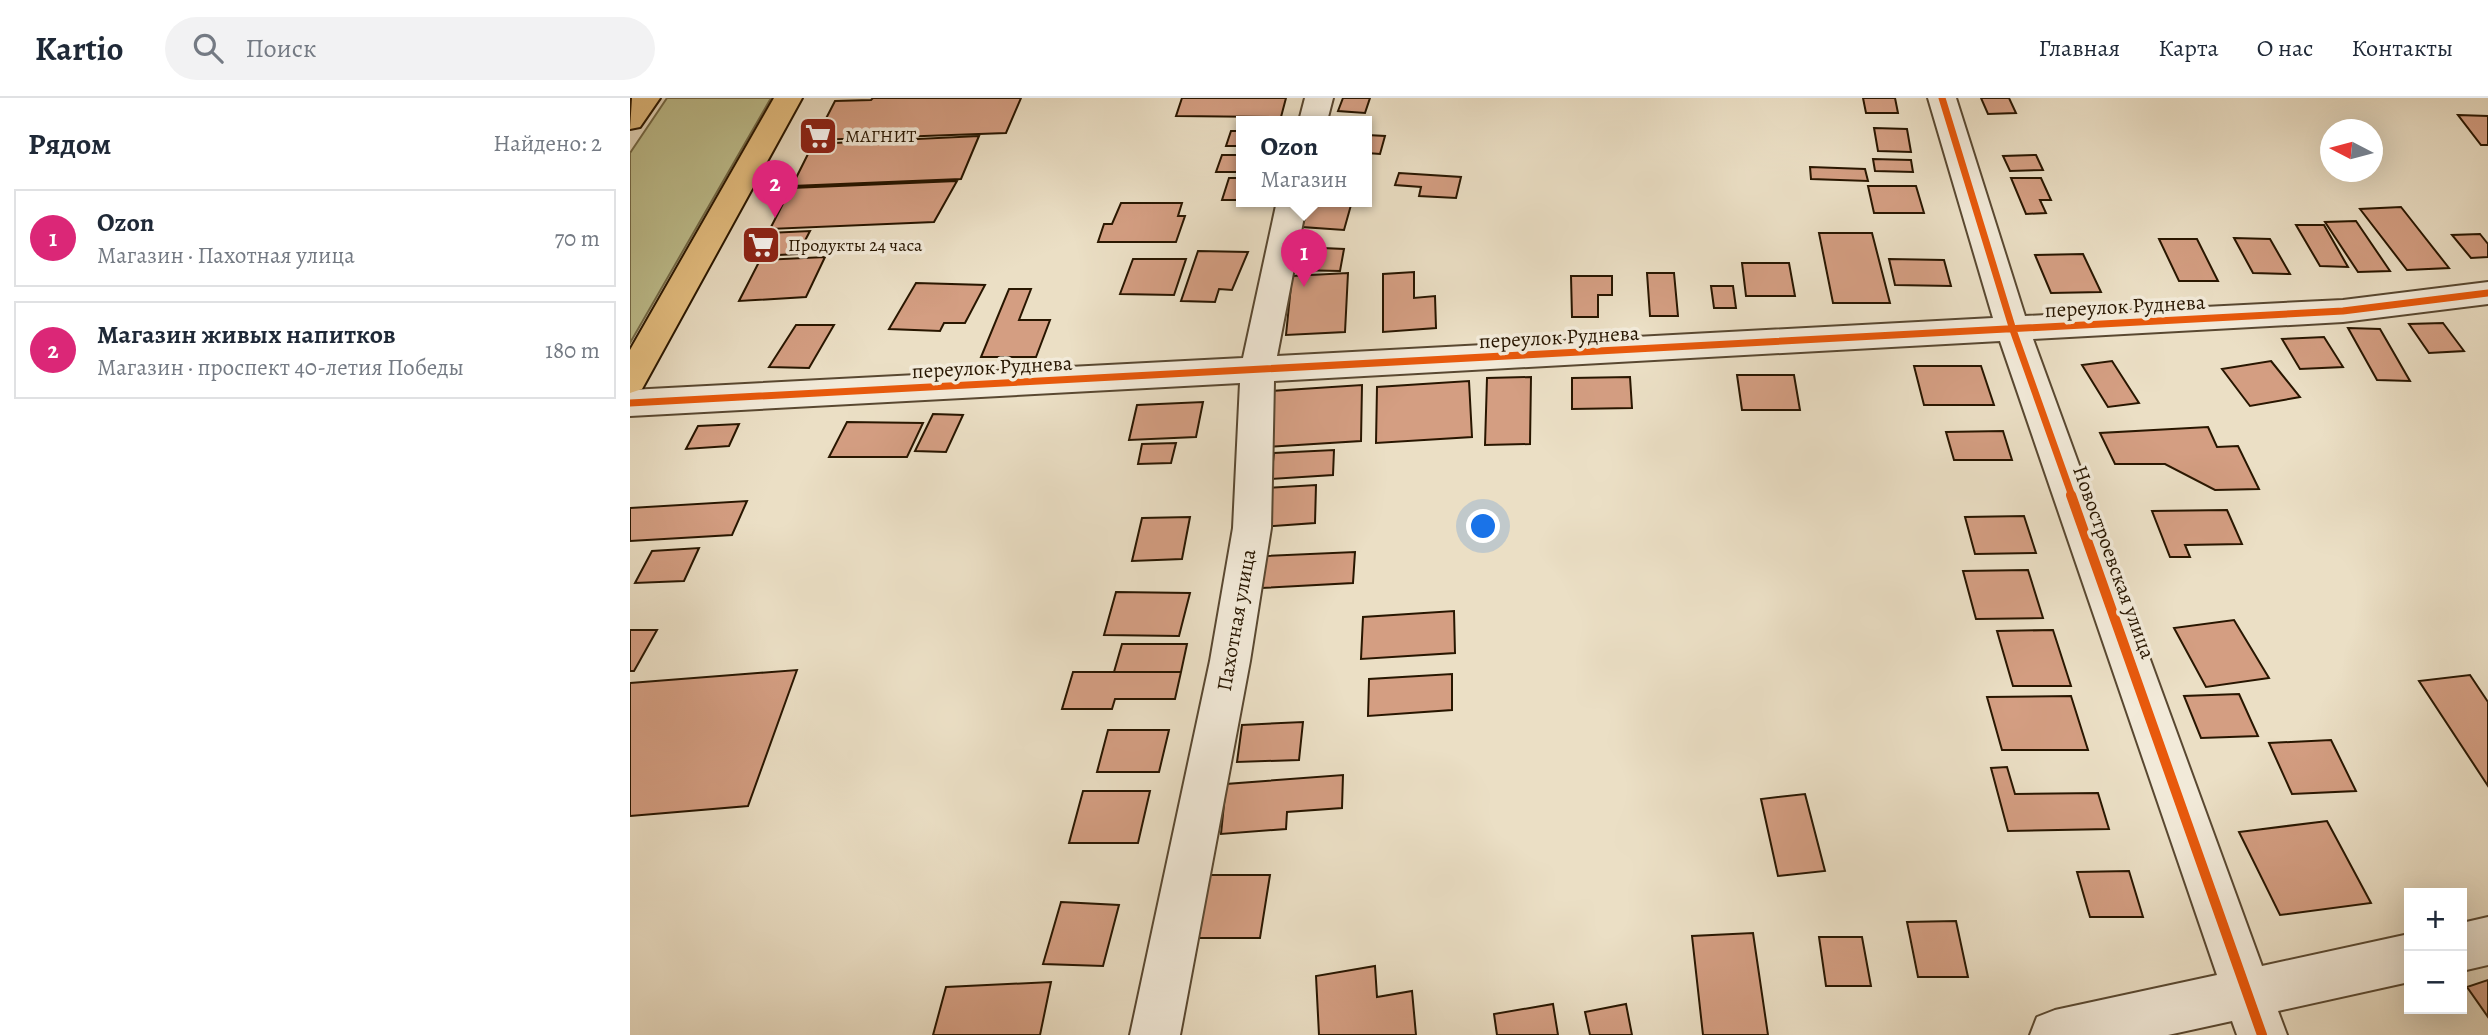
<!DOCTYPE html>
<html lang="ru">
<meta charset="utf-8">
<style>
body{margin:0;font-family:Alegreya,serif;background:#f2f2f3;color:#1f2937}
.controls{position:absolute;right:21px;bottom:21px;display:grid;overflow:hidden;border-radius:0px;box-shadow:0 7px 28px #0002}
.controls button{width:63px;height:63px;display:grid;place-items:center;padding:0;border:0;border-bottom:2px solid #e0e1e3;background:#fff;color:#1f2937;font:35px sans-serif}
.compass{position:absolute;left:1690px;top:21px;width:63px;height:63px;border-radius:50%;background:#fff;box-shadow:0 7px 28px #0002;rotate:276deg}
.you{position:absolute;left:854px;top:429px;width:24px;height:24px;margin:-18px;border:5px solid #fff;border-radius:50%;background:#1a73e8;box-shadow:0 0 0 10px #1a73e833}
.badge{display:grid;place-items:center;width:46px;height:46px;border-radius:50%;background:#db2777;color:#fff;font-size:23px;font-weight:700}
.pin{position:absolute;translate:-50% -58px;filter:drop-shadow(0 2px 4px #0008)}
.pin::after{content:'';position:absolute;top:37px;width:24px;height:21px;background:inherit;clip-path:polygon(0 0,100% 0,50% 100%)}
.popup{position:absolute;left:606px;top:18px;width:136px;height:91px;box-sizing:border-box;display:grid;place-content:center;border-radius:0px;background:#fff;filter:drop-shadow(0 2px 5px #0005);font-size:23px;white-space:nowrap;color:#747a83}
.popup b{font-size:26px;color:#1f2937}
.popup::after{content:'';position:absolute;left:50%;top:100%;margin-left:-14px;border:14px solid transparent;border-top-color:#fff}
.list{margin:0;padding:0;list-style:none}
h2{display:flex;justify-content:space-between;align-items:center;height:91px;margin:0;padding:0 28px;font-size:30px}
h2 small{font-size:23px;font-weight:400;color:#747a83}
.list li{display:grid;grid-template-columns:46px 1fr auto;gap:21px;align-items:center;box-sizing:border-box;height:98px;margin:0 14px 14px;padding:0 14px;border:2px solid #e0e1e3;border-radius:0px}
.list b{display:block;font-size:26px;white-space:nowrap}
.list p{margin:0;font-size:23px;white-space:nowrap;color:#747a83}
.list em{font-size:23px;font-style:normal;color:#747a83}
.icon{flex:none;width:38px;height:38px;fill:none;stroke:currentColor;stroke-width:2;stroke-linecap:round;stroke-linejoin:round}
.map{position:relative;flex:none;width:1858px;height:937px;overflow:hidden}
header{display:flex;align-items:center;gap:42px;box-sizing:border-box;height:98px;padding:0 35px;background:#fff;border-bottom:2px solid #e0e1e3}
header strong{font-size:33px}
nav{display:flex;gap:38px;margin-inline-start:auto;font-size:24px}
.search{width:490px;height:63px;background:#f2f2f3;display:flex;align-items:center;gap:18px;box-sizing:border-box;padding:0 24px;border-radius:38px;color:#747a83;font-size:26px}
main{display:flex}
aside{flex:1;background:#fff}
.map>svg:first-child{display:block}
</style>
<header>
<strong>Kartio</strong>
<div class="search"><svg class="icon" aria-label="search" viewBox="0 0 24 24"><circle cx="10" cy="10" r="6"/><path d="M15 15l6 6"/></svg>Поиск</div>
<nav><a>Главная</a><a>Карта</a><a>О нас</a><a>Контакты</a></nav>
</header>
<main>
<aside>
<h2>Рядом<small>Найдено: 2</small></h2>
<ul class="list">
<li><span class="badge">1</span><div><b>Ozon</b><p>Магазин · Пахотная улица</p></div><em>70 m</em></li>
<li><span class="badge">2</span><div><b>Магазин живых напитков</b><p>Магазин · проспект 40-летия Победы</p></div><em>180 m</em></li>
</ul>
</aside>
<div class="map">
<svg width="1858" height="937" viewBox="0 0 1858 937">
<rect width="100%" height="100%" fill="#ebdfc5"/>
<filter id="stains"><feTurbulence type="fractalNoise" baseFrequency=".00286" numOctaves="4"/><feColorMatrix values="0 0 0 0 .2 0 0 0 0 .09 0 0 0 0 .02 0 0 0 .5 -.17"/></filter>
<radialGradient id="worn" r=".72"><stop offset=".6" stop-color="#630" stop-opacity="0"/><stop offset="1" stop-color="#630" stop-opacity=".3"/></radialGradient>
<!-- green -->
<path fill="#bfc08f" stroke="#746b48" stroke-width="2" d="M37 0H141L0 245V55Z"/>
<!-- building -->
<path fill="#d49e82" stroke="#281600" stroke-width="2" d="M243 0H391L376 35 185 42 205 3 241 2Z
M552 0H656L651 19 546 18Z
M713 0H740L735 15 708 13Z
M1233 0H1265L1268 15H1236Z
M1351 0H1379L1386 15 1358 16Z
M1828 17 1858 18V47H1851Z
M1244 30 1277 31 1281 54 1248 53Z
M601 33H611V48H596Z
M737 37 755 38 750 56 737 55Z
M349 38 331 81 162 88 183 46Z
M592 57H611V74H586Z
M1406 57 1413 72 1380 73 1373 58Z
M1243 61 1281 62 1283 74 1245 73Z
M1180 69 1235 71 1238 83 1181 81Z
M769 75 831 79 826 100 789 98 791 89 765 87Z
M599 80H611V102H592Z
M1381 80H1411L1421 102H1410L1416 115 1396 116Z
M327 83 304 124 140 131 161 90Z
M1238 88H1286L1294 115H1244Z
M491 105H552L548 118H555L546 144H468L474 126H482Z
M680 105 721 107 714 132 672 129Z
M1771 109 1819 170 1777 172 1730 111Z
M1726 123 1760 173 1728 174 1695 124Z
M1666 127H1694L1718 169 1690 168Z
M180 133 168 156 126 158 138 135Z
M1189 135H1242L1260 205H1203Z
M1850 136 1858 146V159L1841 160 1822 137Z
M1604 140 1640 141 1660 176 1623 175Z
M1529 141H1567L1588 183H1549Z
M670 149 714 151 710 173 664 172Z
M568 153 618 154 602 192 589 191 585 204 551 203Z
M1453 156 1471 194 1421 195 1405 157Z
M195 159 176 199 109 203 130 162Z
M503 161H556L544 197 490 196Z
M1259 161 1314 162 1321 188 1265 187Z
M1112 165H1159L1165 198H1116Z
M784 174V200L805 198 806 230 753 234V176Z
M718 175 715 234 656 237 662 178Z
M1017 175H1044L1048 218H1020Z
M941 178H982V197H968V219H942Z
M286 185 355 187 335 225H314L310 233 259 231Z
M1081 188H1103L1106 210H1084Z
M379 191H401L389 222H420L406 259H351Z
M1813 225 1834 253 1799 255 1779 226Z
M166 227H204L179 270 139 269Z
M1718 230 1750 231 1780 283 1747 282Z
M1694 239 1713 269 1670 271 1652 241Z
M1482 263 1509 305 1478 309 1452 267Z
M1641 263 1670 299 1620 308 1592 271Z
M1284 268H1351L1364 307H1294Z
M1107 277H1164L1170 312H1112Z
M901 279 900 346 855 347 857 280Z
M1000 279 1002 310 942 311V280Z
M839 283 842 339 746 345 747 289Z
M732 287 731 343 636 349 641 293Z
M573 304 566 339 499 342 507 307Z
M303 316 333 317 316 354 285 353Z
M217 324 293 325 277 359H199Z
M109 326 99 348 56 351 68 328Z
M1578 329 1587 349 1608 348 1629 391 1585 392 1535 366H1485L1470 335Z
M1373 333 1382 362H1324L1316 334Z
M546 345 541 365 508 366 512 346Z
M704 352 703 377 641 381 644 355Z
M686 387 685 425 630 429 634 390Z
M117 403 102 437 0 443V410Z
M1597 412 1612 446 1555 447 1560 459H1540L1522 413Z
M1394 418 1406 455 1345 456 1335 419Z
M560 419 552 461 502 463 512 420Z
M69 450 54 483 5 485 22 453Z
M725 454 723 485 632 490 636 458Z
M1398 472 1413 520 1346 521 1333 473Z
M486 494 560 495 549 538 474 537Z
M824 513 825 555 731 561 733 519Z
M1604 522 1639 580 1576 589 1544 530Z
M0 532H27L4 573H0Z
M1423 532 1441 588H1383L1367 533Z
M492 546H557L551 574H484Z
M167 572 118 708 0 718V585Z
M443 574H551L545 601H485L482 611H432Z
M822 576V612L738 618 739 581Z
M1840 577 1858 604V688L1789 583Z
M1609 596 1628 638 1571 640 1554 598Z
M1441 598 1458 652H1372L1357 599Z
M673 624 669 662 607 664 612 627Z
M478 632H539L529 674H467Z
M1701 642 1726 693 1662 696 1639 645Z
M1377 669 1385 696 1468 695 1479 731 1378 733 1361 670Z
M713 677 712 710 657 714 656 731 591 736 596 686Z
M453 693H520L508 745H439Z
M1175 696 1195 773 1148 778 1131 701Z
M1697 723 1741 805 1650 817 1609 734Z
M1499 773 1513 819H1460L1447 774Z
M574 777H640L630 840H562Z
M431 804 489 807 473 868 413 866Z
M1326 823 1338 879H1288L1277 824Z
M1123 835 1138 937H1073L1062 838Z
M1189 839H1232L1241 888H1196Z
M745 868 747 899 782 893 786 937H689L686 878Z
M1858 882V919L1837 889Z
M421 884 410 937H303L316 889Z
M923 906 928 937H867L864 916Z
M996 906 1002 937H960L955 914Z"/>
<g fill="none" stroke-linecap="round" stroke-linejoin="round">
<!-- minor casing -->
<g stroke="#594831" stroke-width="4">
<path id="minor" d="M675 0H703L697 23H669Z
M1298 0H1326L1395 218 1713 202 1858 184V206L1713 224 1403 241 1632 868 1779 836V884L1648 913 1657 937H1607L1602 923 1538 937H1400L1407 919 1425 912 1587 877 1370 243 644 283 641 430 620 563 550 937H500L580 563 603 430 610 285 0 318V292L613 260 647 103H677L647 258 1363 220Z
M1858 819V867L1832 873V825Z"/>
</g>
<!-- major casing -->
<g stroke="#281600" stroke-width="4">
<path id="major" d="M2 0H30L10 29 0 31Z
M144 0H172L12 291 0 295V252Z"/>
</g>
<!-- minor -->
<use href="#minor" fill="#f2ead9" fill-rule="evenodd"/>
<!-- major -->
<use href="#major" fill="#e6c082" fill-rule="evenodd"/>
<!-- cycleway-far1 casing -->
<g stroke="#f2ead9" stroke-width="10">
<path id="cycleway-far1" d="M1312 0 1383 232 1442 398
M0 305 1713 213 1858 195"/>
</g>
<!-- cycleway casing -->
<g stroke="#f2ead9" stroke-width="14">
<path id="cycleway" d="M1441 397 1632 937"/>
</g>
<!-- cycleway-far1 -->
<use href="#cycleway-far1" stroke="#e8590c" stroke-width="7"/>
<!-- cycleway -->
<use href="#cycleway" stroke="#e8590c" stroke-width="10"/>
</g>
<!-- icons -->
<defs>
<g id="supermarket-square" transform="scale(2.0125)"><rect x="-9" y="-9" width="18" height="18" rx="4" fill="#8f2418" stroke="#f2ead9"/><path d="M-6-5.5h2.5l.6 2H6L4.5 2H-2.5L-4.4-4H-6ZM-1.5 3.2a1.3 1.3 0 1 0 .1 0ZM3 3.2a1.3 1.3 0 1 0 .1 0Z" fill="#fff"/></g>
</defs>
<g fill-rule="evenodd">
<use href="#supermarket-square" x="188" y="38"/>
<use href="#supermarket-square" x="131" y="147"/>
</g>
<g text-anchor="middle" dominant-baseline="central" stroke-width="7" stroke-linejoin="round" paint-order="stroke">
<!-- far-poi labels -->
<g font-size="18" fill="#281600" stroke="#f2ead9" text-anchor="start">
<text x="215" y="38">МАГНИТ</text>
<text x="158" y="147">Продукты 24 часа</text>
</g>
<!-- street labels -->
<g font-size="21" fill="#281600" stroke="#f2ead9">
<text transform="translate(1495 208) rotate(-3)">переулок Руднева</text>
<text transform="translate(929 239) rotate(-3)">переулок Руднева</text>
<text transform="translate(362 269) rotate(-3)">переулок Руднева</text>
<text transform="translate(1484 464) rotate(70)">Новостроевская улица</text>
<text transform="translate(606 522) rotate(-80)">Пахотная улица</text>
</g>
</g>
<rect width="100%" height="100%" filter="url(#stains)"/>
<rect width="100%" height="100%" fill="url(#worn)"/>
</svg>
<div class="controls">
<button>+</button>
<button>−</button>
</div>
<svg class="compass" viewBox="-18 -18 36 36"><path d="M0-13l5 13h-10z" fill="#e53935"/><path d="M0 13l5-13h-10z" fill="#747a83"/></svg>
<div class="you"></div>
<div class="pin badge" style="left:674px;top:189px">1</div>
<div class="popup"><b>Ozon</b>Магазин</div>
<div class="pin badge" style="left:145px;top:120px">2</div>
</div>
</main>
